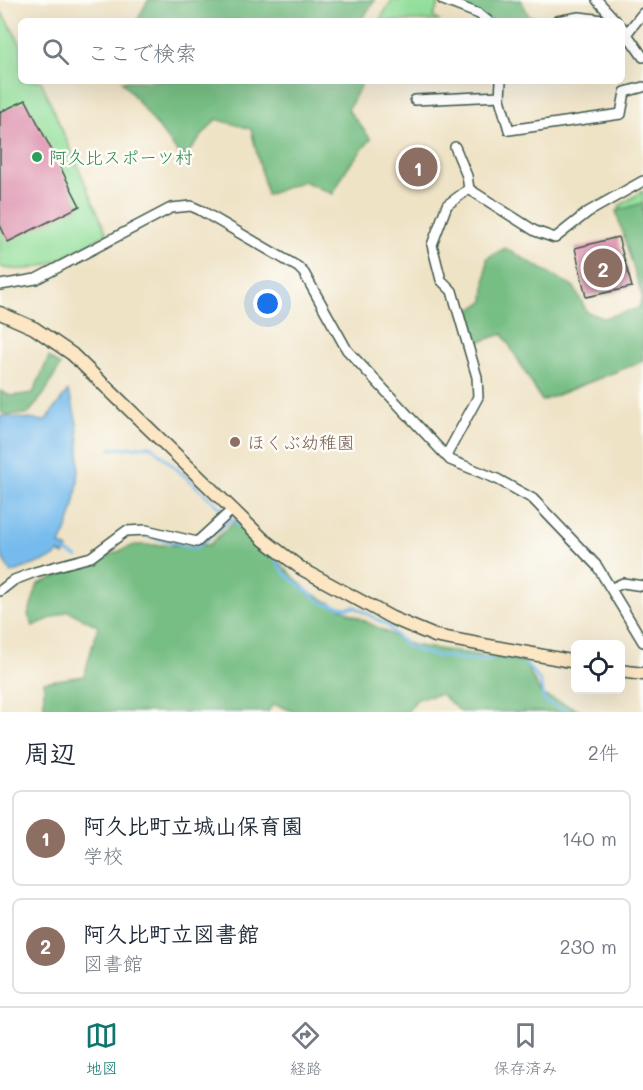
<!DOCTYPE html>
<html lang="ja">
<meta charset="utf-8">
<style>
body{margin:0;font-family:Mali,"Klee One",sans-serif;background:#f6f6f7;color:#1f2937}
.controls{position:absolute;right:18px;bottom:18px;display:grid;overflow:hidden;border-radius:9px;box-shadow:0 6px 24px #0002}
.controls button{width:54px;height:54px;display:grid;place-items:center;padding:0;border:0;border-bottom:2px solid #e0e1e3;background:#fff;color:#1f2937;font:30px sans-serif}
.you{position:absolute;left:268px;top:304px;width:21px;height:21px;margin:-15px;border:4px solid #fff;border-radius:50%;background:#1a73e8;box-shadow:0 0 0 9px #1a73e833}
.badge{display:grid;place-items:center;width:39px;height:39px;border-radius:50%;background:#0f766e;color:#fff;font-size:20px;font-weight:700}
.pin{position:absolute;translate:-50% -50%;border:3px solid #fff;box-shadow:0 2px 6px #0006}
.list{margin:0;padding:0;list-style:none}
h2{display:flex;justify-content:space-between;align-items:center;height:78px;margin:0;padding:0 24px;font-size:26px}
h2 small{font-size:20px;font-weight:400;color:#747a83}
.list li{display:grid;grid-template-columns:39px 1fr auto;gap:18px;align-items:center;box-sizing:border-box;height:96px;margin:0 12px 12px;padding:0 12px;border:2px solid #e0e1e3;border-radius:9px}
.list b{display:block;font-size:22px;white-space:nowrap}
.list p{margin:0;font-size:20px;white-space:nowrap;color:#747a83}
.list em{font-size:20px;font-style:normal;color:#747a83}
.icon{flex:none;width:33px;height:33px;fill:none;stroke:currentColor;stroke-width:2;stroke-linecap:round;stroke-linejoin:round}
.map{position:relative;flex:none;width:643px;height:712px;overflow:hidden}
.search{position:absolute;background:#fff;box-shadow:0 6px 24px #0002;left:18px;right:18px;top:18px;height:66px;display:flex;align-items:center;gap:15px;box-sizing:border-box;padding:0 21px;border-radius:9px;color:#747a83;font-size:22px}
.sheet{height:294px;background:#fff}
nav{display:flex;justify-content:space-around;align-items:center;box-sizing:border-box;height:84px;border-top:2px solid #e0e1e3;background:#fff;font-size:16px;color:#747a83}
nav a{display:grid;justify-items:center;gap:3px}
nav .on{color:#0f766e}
.map>svg:first-child{display:block}
</style>
<div class="map">
<svg width="643" height="712" viewBox="0 0 643 712">
<rect width="100%" height="100%" fill="#fdfcf7"/>
<filter id="ink" filterUnits="userSpaceOnUse"><feTurbulence type="fractalNoise" baseFrequency=".0167" numOctaves="2"/><feDisplacementMap in="SourceGraphic" scale="12" xChannelSelector="R" yChannelSelector="G"/><feConvolveMatrix kernelMatrix="1 2 1 2 8 2 1 2 1" color-interpolation-filters="sRGB"/></filter>
<filter id="wash" filterUnits="userSpaceOnUse"><feTurbulence type="fractalNoise" baseFrequency=".008" numOctaves="4" result="noise"/><feDisplacementMap in="SourceGraphic" scale="24" xChannelSelector="R" yChannelSelector="G"/><feGaussianBlur stdDeviation="1.35" result="paint"/><feColorMatrix in="noise" values="0 0 0 0 0 0 0 0 0 0 0 0 0 0 0 0 0 1.4 0 .05"/><feComposite in="paint" operator="in"/></filter>
<g filter="url(#wash)">
<rect width="100%" height="100%" fill="#efe3c6"/>
<!-- green -->
<path fill="#94e09c" stroke="#5a8e68" stroke-width="1.5" d="M392 0H435L440 2 433 17 439 21H379Z
M0 10 21 44V81H41L107 234C72 252 42 277 0 267Z
M643 191V284L619 206Z"/>
<!-- forest -->
<path fill="#77be84" stroke="#4b7e5c" stroke-width="1.5" d="M148 0H375L361 21H137Z
M434 0H521L529 16 552 21H495L472 17Z
M122 81H363L348 110 371 139 347 168 333 194 303 181 267 195 251 129 216 119 183 159Z
M643 203V361L542 401 503 334 475 343 468 312 484 301 487 258 505 248 574 287 587 312 604 318 639 308 642 296 616 211Z
M49 357 60 366 44 394 28 414 6 415 0 411V391L11 396 33 393Z
M236 520 309 592 411 645 524 662 542 695 584 712H461L441 694 417 699 407 712H295L273 704 268 712H44V682L84 676 98 626 68 611 33 626 28 615 38 584 134 545H209Z"/>
<!-- water -->
<path fill="#76bbed" stroke="#4a7c90" stroke-width="1.5" d="M68 391C86 436 82 501 60 545L68 549 64 555 58 552 55 557 11 573 0 553V416L45 421Z"/>
<g fill="none" stroke-linecap="round" stroke-linejoin="round">
<!-- stream -->
<path stroke="#76bbed" stroke-width="3" d="M111 449 151 446 224 511
M140 534 196 548 232 519 275 559 286 575 323 603 346 608 355 607 387 625 397 637 409 647 431 655 473 660H487L496 655 523 660 540 681 544 701 564 710 579 712
M64 550 77 557"/>
</g>
<g id="blocks">
<!-- building -->
<path fill="#dc8cab" d="M26 100 80 206 8 242 0 225V112Z
M618 237 632 287 586 297 575 248Z"/>
</g>
</g>
<g filter="url(#ink)">
<use href="#blocks" fill-opacity="0" stroke="#3e564a" stroke-width="1.5"/>
<g fill="none" stroke-linecap="round" stroke-linejoin="round">
<!-- street casing -->
<g stroke="#3e564a" stroke-width="12">
<path id="street" d="M443 0 479 14 488 21
M597 0 616 21
M557 21 579 17 611 21
M622 27 643 57
M627 33 643 13
M501 81 500 99 509 130 621 114 625 92 643 87
M415 100 500 96
M455 147 467 176 469 189
M0 285 36 279 171 208 191 206 200 210 298 267 304 273 347 350 450 460 497 479 533 499 597 566 643 642
M446 456 478 397 477 377 452 291 441 280 432 245 447 205 469 189 535 231 555 238 588 212 643 181
M612 588 623 583 643 586
M0 591 14 580 35 572 91 557 126 531 146 530 197 542 233 509"/>
</g>
<!-- secondary casing -->
<g stroke="#3e564a" stroke-width="15">
<path id="secondary" d="M0 313 34 328 72 354 264 540 302 569 392 618 435 636 576 662
M620 671 643 674"/>
</g>
<!-- street -->
<use href="#street" stroke="#fff" stroke-width="9"/>
<!-- secondary -->
<use href="#secondary" stroke="#fce6c4" stroke-width="12"/>
</g>
</g>
<!-- markers -->
<circle fill="#2e9e5b" stroke="#fdfcf7" stroke-width="2" cx="37" cy="157" r="6"/>
<circle fill="#8d6e63" stroke="#fdfcf7" stroke-width="2" cx="235" cy="442" r="6"/>
<g text-anchor="middle" dominant-baseline="central" stroke-width="5" stroke-linejoin="round" paint-order="stroke">
<!-- leisure labels -->
<g font-size="18" fill="#27864d" stroke="#fdfcf7" text-anchor="start">
<text x="49" y="157">阿久比スポーツ村</text>
</g>
<!-- education labels -->
<g font-size="18" fill="#785e54" stroke="#fdfcf7" text-anchor="start">
<text x="247" y="442">ほくぶ幼稚園</text>
</g>
</g>
</svg>
<div class="controls">
<button><svg class="icon" aria-label="locate" viewBox="0 0 24 24"><circle cx="12" cy="12" r="6"/><path d="M12 2v4M12 18v4M2 12h4M18 12h4"/></svg></button>
</div>
<div class="you"></div>
<div class="pin badge" style="left:418px;top:167px;background:#8d6e63">1</div>
<div class="pin badge" style="left:603px;top:268px;background:#8d6e63">2</div>
<div class="search"><svg class="icon" aria-label="search" viewBox="0 0 24 24"><circle cx="10" cy="10" r="6"/><path d="M15 15l6 6"/></svg>ここで検索</div>
</div>
<section class="sheet">
<h2>周辺<small>2件</small></h2>
<ul class="list">
<li><span class="badge" style="background:#8d6e63">1</span><div><b>阿久比町立城山保育園</b><p>学校</p></div><em>140 m</em></li>
<li><span class="badge" style="background:#8d6e63">2</span><div><b>阿久比町立図書館</b><p>図書館</p></div><em>230 m</em></li>
</ul>
</section>
<nav>
<a class="on"><svg class="icon" aria-label="map" viewBox="0 0 24 24"><path d="M3 6l6-2 6 2 6-2v14l-6 2-6-2-6 2zM9 4v14M15 6v14"/></svg>地図</a>
<a><svg class="icon" aria-label="directions" viewBox="0 0 24 24"><path d="M12 3l9 9-9 9-9-9zM9 14v-3h6M13 9l2 2-2 2"/></svg>経路</a>
<a><svg class="icon" aria-label="saved" viewBox="0 0 24 24"><path d="M7 4h10v16l-5-4-5 4z"/></svg>保存済み</a>
</nav>
